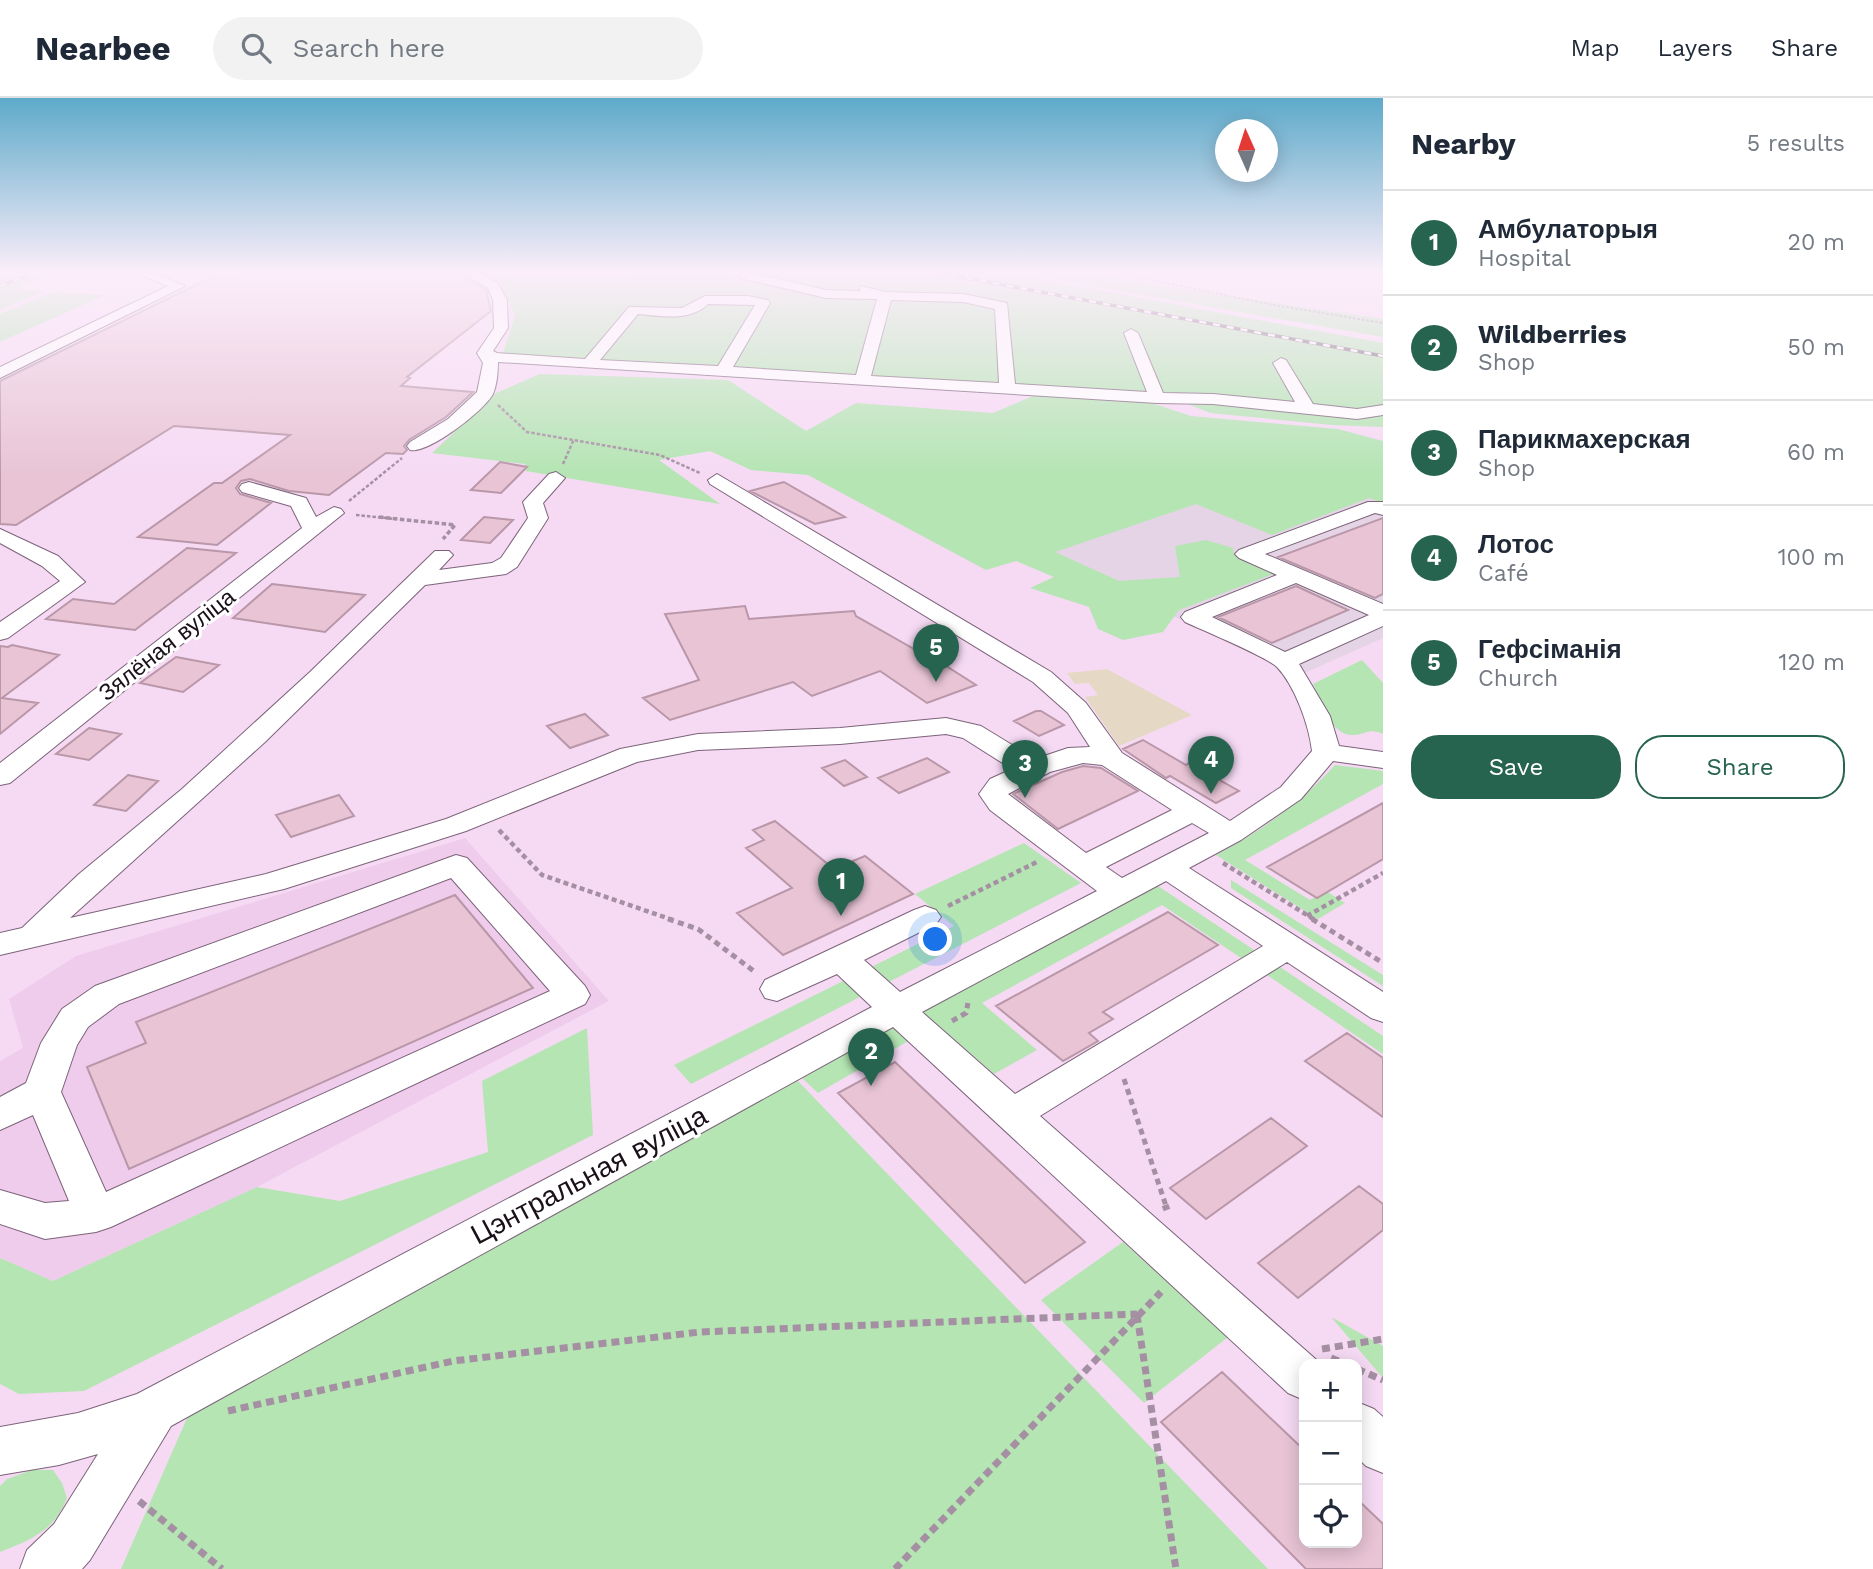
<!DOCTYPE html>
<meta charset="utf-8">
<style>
body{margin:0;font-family:"Work Sans",sans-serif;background:#f2f2f3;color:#1f2937}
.controls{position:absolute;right:21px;bottom:21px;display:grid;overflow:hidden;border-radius:14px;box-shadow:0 4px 18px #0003}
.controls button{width:63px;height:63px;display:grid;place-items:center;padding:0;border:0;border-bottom:2px solid #e0e1e3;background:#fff;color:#1f2937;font:35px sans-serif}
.compass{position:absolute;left:1215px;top:21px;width:63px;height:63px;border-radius:50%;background:#fff;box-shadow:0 4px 18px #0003;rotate:357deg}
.you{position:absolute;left:936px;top:842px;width:24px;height:24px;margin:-18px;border:5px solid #fff;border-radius:50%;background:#1a73e8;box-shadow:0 0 0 10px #1a73e833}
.badge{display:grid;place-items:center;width:46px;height:46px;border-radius:50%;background:#276450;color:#fff;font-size:23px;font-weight:700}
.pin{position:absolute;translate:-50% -58px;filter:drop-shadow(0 2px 4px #0008)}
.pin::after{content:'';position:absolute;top:37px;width:24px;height:21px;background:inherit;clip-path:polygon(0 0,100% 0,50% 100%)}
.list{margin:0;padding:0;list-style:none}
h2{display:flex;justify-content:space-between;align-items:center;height:91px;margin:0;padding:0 28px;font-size:30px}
h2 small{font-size:23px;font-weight:400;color:#747a83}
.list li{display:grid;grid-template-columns:46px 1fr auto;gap:21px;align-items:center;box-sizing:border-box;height:105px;padding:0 28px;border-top:2px solid #e0e1e3}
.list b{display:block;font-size:26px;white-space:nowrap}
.list p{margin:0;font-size:23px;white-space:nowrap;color:#747a83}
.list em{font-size:23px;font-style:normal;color:#747a83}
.actions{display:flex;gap:14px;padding:21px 28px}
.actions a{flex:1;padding:16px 0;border:2px solid #276450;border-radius:28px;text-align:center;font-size:24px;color:#276450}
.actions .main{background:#276450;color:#fff}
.icon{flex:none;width:38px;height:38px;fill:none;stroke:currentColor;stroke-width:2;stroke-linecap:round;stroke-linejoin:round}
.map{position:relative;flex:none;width:1383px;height:1471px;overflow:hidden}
header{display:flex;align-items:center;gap:42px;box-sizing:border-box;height:98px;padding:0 35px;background:#fff;border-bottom:2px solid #e0e1e3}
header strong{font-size:33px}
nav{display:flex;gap:38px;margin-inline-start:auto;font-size:24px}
.search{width:490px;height:63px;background:#f2f2f3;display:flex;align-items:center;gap:18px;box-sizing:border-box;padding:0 24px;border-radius:38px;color:#747a83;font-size:26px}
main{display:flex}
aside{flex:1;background:#fff}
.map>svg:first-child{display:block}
</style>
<header>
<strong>Nearbee</strong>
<div class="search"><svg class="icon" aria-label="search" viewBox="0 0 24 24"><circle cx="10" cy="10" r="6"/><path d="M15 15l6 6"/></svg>Search here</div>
<nav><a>Map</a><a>Layers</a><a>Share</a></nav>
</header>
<main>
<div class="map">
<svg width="1383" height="1471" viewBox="0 0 1383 1471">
<rect width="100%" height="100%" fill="#f6daf4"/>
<!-- commercial -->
<path fill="#e5d9c5" d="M1107 571 1192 617 1119 648 1085 599 1098 597 1089 585 1075 586 1067 575Z"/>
<!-- built -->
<path fill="#efccec" d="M465 740 609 903 257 1089 53 1183 0 1160V963L23 950 9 901 76 858Z"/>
<!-- education -->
<path fill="#e4d4e6" d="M1281 360 1383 396V540L1298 578 1020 445Z"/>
<!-- green -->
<path fill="#b4e5b3" d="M0 172H62L16 191 45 193 0 212Z
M720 172H990L1383 245V329L1332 327 1210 315 1165 297 502 258 515 218 498 179H628V174L719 175Z
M1001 172H1080L1161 188 1383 221V239Z
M54 194 105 197 0 244V216Z
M540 276 728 282 806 333 856 305 993 315 1035 297 1146 303 1191 318 1338 331 1383 343V405L1369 400 1272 437 1196 406 1055 454 1119 483 1180 479 1175 448 1206 442 1233 450 1234 457 1276 475 1179 512 1163 534 1123 542 1098 531 1089 509 1030 490 1054 479 1016 463 986 472 808 377 751 372 710 353 659 362 720 406 526 373 525 366 432 355 496 295Z
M1362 562 1383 585V636C1367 629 1365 638 1351 637 1330 636 1321 602 1313 586Z
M1335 667 1383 673V686L1245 762 1310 802 1326 793 1345 805 1318 821 1216 757C1261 734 1301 704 1335 667Z
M1024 745 1081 785 691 986 674 967 954 828 915 796Z
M1231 782 1383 877V888L1231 790Z
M1158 788 1260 856 1247 864 1162 807 982 905 1037 952 994 976 923 914Z
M1274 865 1383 938V956L1261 873Z
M894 928 910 942 818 995 802 980Z
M587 930 593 1037 84 1293 19 1296 0 1286V1160L53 1183 257 1089 340 1103 488 1054 482 983Z
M797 982 1268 1471H121L191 1311Z
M1123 1144 1228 1239 1144 1305 1041 1202Z
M1333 1220 1383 1248V1280L1332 1220Z
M32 1372H53L62 1385 67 1400C54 1433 31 1442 0 1454V1388L7 1381Z"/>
<!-- building -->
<path fill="#e8c4d5" stroke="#b997a8" stroke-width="2" d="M249 172 344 178 345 172H443L461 177 486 192 491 213 407 279 410 280 401 288 473 294 446 319 409 342 404 348 407 352 403 356 386 355 329 397 289 393 250 381 241 383 236 390 240 396 271 405 217 447 138 439 214 385H222L290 337 174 328 16 427 0 426V283L214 178 235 179Z
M500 364 527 369 501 395 471 392Z
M784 384 845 419 815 426 750 393Z
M484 419 513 422 490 445 461 442Z
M1383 420V496L1375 500 1278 459Z
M187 450 236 455 135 532 46 521 73 501 114 506Z
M272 486 365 497 325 534 233 520Z
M1296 488 1348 512 1272 545 1218 519Z
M745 508 749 521 854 513 856 518 914 551 918 550 976 587 927 605 880 573 812 598 793 584 670 622 643 600 699 582 665 516Z
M12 547 59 557 2 600 38 605 0 636V548L8 549Z
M176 559 219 567 183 594 140 585Z
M1036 613H1041L1064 627 1039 638 1014 623Z
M585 616 608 637 570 650 547 628Z
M89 630 121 636 89 662 56 656Z
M1143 642 1186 667 1189 665 1239 693 1216 705 1170 678 1166 680 1123 651Z
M927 660 949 674 899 695 878 680Z
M845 662 867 679 844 688 822 670Z
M1083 668 1101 670 1138 693 1058 731 1013 696 1062 674Z
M128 677 158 683 126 713 94 707Z
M339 697 354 718 291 739 276 717Z
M1383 705V761L1317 800 1267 769Z
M775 723 834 771 865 758 913 796 783 857 737 815 792 790 746 750 764 742 753 732Z
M455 797 533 890 129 1071 87 969 146 945 136 924Z
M1168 814 1218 847 1103 914 1113 921 1089 935 1098 943 1063 963 996 908Z
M1347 935 1383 960V1019L1305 963Z
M895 964 1085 1144 1025 1185 838 995Z
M1271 1020 1307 1048 1206 1121 1170 1090Z
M1359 1088 1383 1106V1132L1298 1200 1258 1165Z
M1222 1274 1304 1352V1445H1357V1401L1383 1426V1471H1306L1161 1324Z"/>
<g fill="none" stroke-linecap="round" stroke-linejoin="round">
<!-- minor casing -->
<g stroke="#7c637a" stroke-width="2">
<path id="minor" d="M128 172H146L185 188 0 280V269L168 188Z
M458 172H473L498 185 507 202 508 230 493 253 497 255 585 261 629 209 682 210 705 198H748L768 202 770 205 733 269 856 277 877 201 826 200 740 180V174L744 173 826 192 860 193V188L886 194 963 196 1007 205 1015 286 1147 294 1124 235 1131 231 1138 235 1163 295 1213 296 1295 304 1273 265 1281 260 1286 262 1313 306 1357 311 1383 307V317L1357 321 1213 306 1157 305 498 264C498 272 497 287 493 296 484 313 428 356 410 352L407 348 410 344 448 321 477 294 483 265 477 255 494 230 493 202 488 190ZM891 202 963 204 995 211 999 285 871 278ZM708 206 755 207 718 268 600 262 638 216C661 218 690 224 708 206Z
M556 374 565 380 543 405 548 420 517 469 506 476 425 487 265 644 70 820 266 776 446 721 620 651 698 636 840 630 946 620 981 628 1035 661 1068 650 1090 649 1068 615 1033 584 710 386 708 382 717 376 1051 574 1086 605 1122 655 1230 723 1281 689 1312 653C1309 627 1295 588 1277 569 1267 559 1202 532 1185 524L1181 519 1185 514 1277 477 1239 460 1235 456 1239 452 1368 404H1383V417L1375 415 1265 456 1383 506V528L1299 566 1330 618 1339 648 1383 654V670L1333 663 1301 701 1241 742 1189 770 1383 894V924L1371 920 1287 864 1040 1018 1320 1265 1304 1266V1302L1288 1295 893 929 171 1328 90 1462 82 1471H20L27 1452 54 1426 98 1356 59 1367 0 1377V1329L78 1315 137 1296 872 909 837 876 777 903 765 900 760 891 765 882 914 812 925 808 936 812 941 819 936 826 864 862 900 894 1097 793 990 712 979 696 990 681 1012 671 963 640 946 636 840 646 698 652 637 664 466 733 284 791 0 857V835L22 830 79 776 182 691 310 574 435 453H449L453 457 439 472 492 465 501 460 528 420 523 404 549 376ZM1296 485 1369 517 1285 554 1212 519ZM1083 665 1102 667 1172 712 1086 755 1008 696 1050 674ZM1192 725 1209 735 1122 780 1106 769ZM1166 783 1263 848 1015 996 922 914Z
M249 384 306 400 316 419 334 409 341 411 344 415 10 685 0 687V665L302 430 291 408 242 394 239 390 242 386Z
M0 431 58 458 85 484 8 540 0 542V524L60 483 42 468 0 445Z
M456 757 467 760 585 888 590 897 585 906 111 1129 96 1134 45 1141 0 1126V1092L45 1105 69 1103 33 1017 0 1032V999L26 985 41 945 62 911 95 888ZM451 780 550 893 106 1094 61 994 77 947 88 929 119 906Z
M1357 1304 1374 1311 1383 1319V1375L1366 1368 1357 1359Z"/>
</g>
<!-- path-far5 -->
<path stroke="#a590a3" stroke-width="2" stroke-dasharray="2.5 2" stroke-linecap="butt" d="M1101 172 1274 207 1383 225
M505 175 728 177"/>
<!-- path-far4 -->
<path stroke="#a590a3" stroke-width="2.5" stroke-dasharray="3.5 2" stroke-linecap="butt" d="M498 307 527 334 660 357 700 375
M563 366 574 341
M349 403 402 360
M356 417 396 421"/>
<!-- path-far3 -->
<path stroke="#a590a3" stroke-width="3.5" stroke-dasharray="4.5 2.5" stroke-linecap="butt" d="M379 419 455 427 443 441"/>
<!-- path-far2 -->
<path stroke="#a590a3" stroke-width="4.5" stroke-dasharray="5 3.5" stroke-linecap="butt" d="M499 732 542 777 673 822
M1223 765 1315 822
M948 808 1037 764
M1307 818 1383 775"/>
<!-- path-far1 -->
<path stroke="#a590a3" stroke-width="5" stroke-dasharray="6 4.5" stroke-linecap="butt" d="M668 821 698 831 755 874
M1312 821 1383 865
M952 923 966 915 968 905
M1124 981 1166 1108"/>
<!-- path -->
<path stroke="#a590a3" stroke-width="7" stroke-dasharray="8 5" stroke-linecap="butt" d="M1165 1107 1167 1112
M1137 1217 1176 1471
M1322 1251 1383 1241
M1331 1260 1346 1266
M1357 1271 1383 1282
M228 1313 453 1263 700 1234 1137 1216
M139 1403 222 1471
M895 1471 1161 1194"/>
<!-- minor -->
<use href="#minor" fill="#fff" fill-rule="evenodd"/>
<!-- rail casing -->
<g stroke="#7a6879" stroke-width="3.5">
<path id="rail" d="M924 172 1383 258
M0 188 40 172"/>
</g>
<!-- rail -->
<use href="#rail" stroke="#fff" stroke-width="2.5" stroke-dasharray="7" stroke-linecap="butt"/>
</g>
<!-- sky -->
<linearGradient id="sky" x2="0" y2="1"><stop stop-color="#5eaaca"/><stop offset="0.46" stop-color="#fbeefa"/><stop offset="1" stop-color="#fbeefa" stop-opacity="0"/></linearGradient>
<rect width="1383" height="378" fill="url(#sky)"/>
<g text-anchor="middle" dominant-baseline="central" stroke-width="6" stroke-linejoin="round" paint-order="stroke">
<!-- street labels -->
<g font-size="23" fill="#1a1019" stroke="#fff">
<text transform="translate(167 547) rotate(-38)">Зялёная вуліца</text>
</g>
<!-- near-street labels -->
<g font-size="28" fill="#1a1019" stroke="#fff">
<text transform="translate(589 1077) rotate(-28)">Цэнтральная вуліца</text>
</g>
</g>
</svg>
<div class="controls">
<button>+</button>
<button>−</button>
<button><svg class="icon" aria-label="locate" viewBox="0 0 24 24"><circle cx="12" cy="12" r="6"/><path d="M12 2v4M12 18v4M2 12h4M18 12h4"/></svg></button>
</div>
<svg class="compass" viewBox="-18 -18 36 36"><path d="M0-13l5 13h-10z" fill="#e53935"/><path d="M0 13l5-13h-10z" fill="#747a83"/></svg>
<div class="you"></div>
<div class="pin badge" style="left:841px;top:818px">1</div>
<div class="pin badge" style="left:871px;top:988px">2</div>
<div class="pin badge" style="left:1025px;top:700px">3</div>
<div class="pin badge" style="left:1211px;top:696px">4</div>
<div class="pin badge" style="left:936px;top:584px">5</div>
</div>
<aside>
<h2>Nearby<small>5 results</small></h2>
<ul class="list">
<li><span class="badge">1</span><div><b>Амбулаторыя</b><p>Hospital</p></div><em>20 m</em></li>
<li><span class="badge">2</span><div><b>Wildberries</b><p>Shop</p></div><em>50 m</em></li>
<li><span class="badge">3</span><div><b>Парикмахерская</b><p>Shop</p></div><em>60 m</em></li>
<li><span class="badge">4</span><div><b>Лотос</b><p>Café</p></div><em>100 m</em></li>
<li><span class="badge">5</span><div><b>Гефсіманія</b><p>Church</p></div><em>120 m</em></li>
</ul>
<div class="actions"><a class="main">Save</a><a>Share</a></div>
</aside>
</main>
